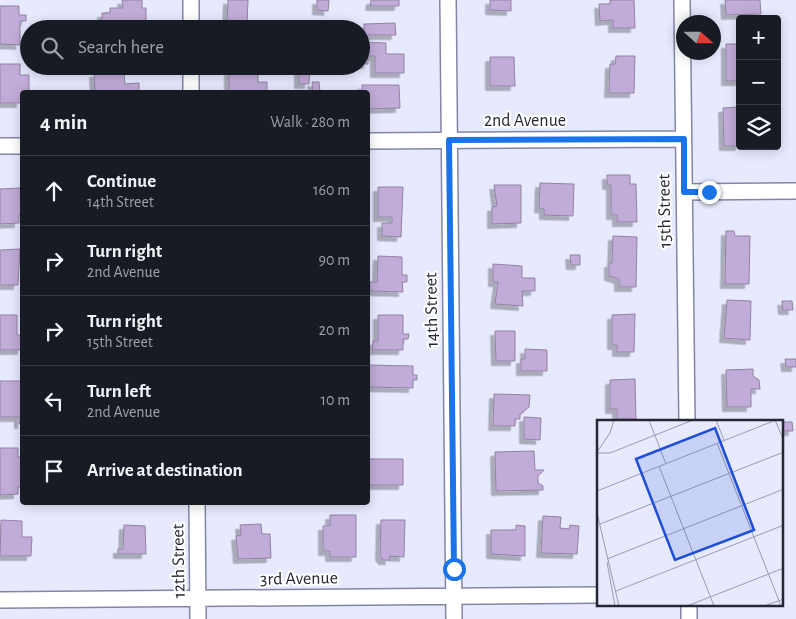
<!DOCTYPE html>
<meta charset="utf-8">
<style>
body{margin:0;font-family:"Alegreya Sans",sans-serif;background:#242831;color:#f1f3f6}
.controls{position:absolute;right:15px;top:15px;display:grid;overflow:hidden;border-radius:5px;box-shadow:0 2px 12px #0003}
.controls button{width:45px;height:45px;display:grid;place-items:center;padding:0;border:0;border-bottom:1px solid #363941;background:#171b24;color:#f1f3f6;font:25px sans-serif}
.compass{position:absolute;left:676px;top:15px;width:45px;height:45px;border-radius:50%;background:#171b24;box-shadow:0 2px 12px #0003;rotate:111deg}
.stop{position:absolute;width:15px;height:15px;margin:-11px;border:4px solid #1a73e8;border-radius:50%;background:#fff}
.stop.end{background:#1a73e8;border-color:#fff;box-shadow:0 1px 5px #0008}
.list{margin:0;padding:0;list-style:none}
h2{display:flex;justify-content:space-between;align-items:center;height:65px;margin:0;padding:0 20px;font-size:21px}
h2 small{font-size:16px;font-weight:400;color:#9ea1a6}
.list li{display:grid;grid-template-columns:32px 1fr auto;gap:15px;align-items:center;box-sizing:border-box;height:70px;padding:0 20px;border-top:1px solid #363941}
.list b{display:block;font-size:19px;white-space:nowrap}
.list p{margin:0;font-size:16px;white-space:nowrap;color:#9ea1a6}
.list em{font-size:16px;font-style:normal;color:#9ea1a6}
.icon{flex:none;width:28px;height:28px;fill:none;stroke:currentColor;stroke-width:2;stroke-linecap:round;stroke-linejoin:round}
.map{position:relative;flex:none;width:796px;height:619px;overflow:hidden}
.search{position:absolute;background:#171b24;box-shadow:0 2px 12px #0003;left:20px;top:20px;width:350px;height:55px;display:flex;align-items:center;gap:12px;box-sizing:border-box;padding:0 18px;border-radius:28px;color:#9ea1a6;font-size:19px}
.panel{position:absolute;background:#171b24;box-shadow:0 2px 12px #0003;left:20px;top:90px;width:350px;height:415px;border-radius:5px}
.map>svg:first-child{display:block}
</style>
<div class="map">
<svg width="796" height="619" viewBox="0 0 796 619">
<defs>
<filter id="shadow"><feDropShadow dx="-4.5" dy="4.5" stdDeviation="0" flood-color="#0004"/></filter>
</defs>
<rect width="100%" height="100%" fill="#e7e9ff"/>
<!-- building -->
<path fill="#c1abd8" stroke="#9183a1" filter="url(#shadow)" d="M122 0H142V8H146V29H94V24L102 19V13H110V8H123Z
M228 0H248L247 24 257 25 256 29H236V25L227 24Z
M317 0H329L328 11 317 10Z
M371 0H399V6H370Z
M490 0H511V11L490 10Z
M610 0H634L635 28H613V20L600 21 599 4H610Z
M725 0H760L761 14 726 15Z
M0 6H19V15H26V21H20V45L0 44Z
M395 23 396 35H364V24Z
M361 42 386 43V54H404V73H375V56H368V64H361Z
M726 44H740V81H726Z
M616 56H635L634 93H609L610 64H615Z
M490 57H514L515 86H490Z
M0 64H20V75H29V92H21V103H0Z
M299 66H310L309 84H299Z
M229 71H258V82H267V92H229Z
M124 72 125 84 139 83V92H95L94 73Z
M312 82H319L320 92H313Z
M362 85H399L400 108 368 109V92H362Z
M740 107V146H724L723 108Z
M607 175H630V184H636L637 222H617V215H611V185H607Z
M540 183 574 184 573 216 544 215V209L539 208Z
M494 185H521V223L492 224V207L497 206Z
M378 187H403L401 237 382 236V223H392V217H378Z
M20 188 21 215H19V223L0 224V189Z
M726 231H734L735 236H750L749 284H725Z
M613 236 637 237 636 287H619V279L609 276V263H612Z
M20 249 18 285H0V250Z
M570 255H580V265H571Z
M378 256 402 257V275H407V282H402L403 292 370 291V282H377Z
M493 264 522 266V278H535V291H522L523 306 495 304 498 282H493Z
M727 300 751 301 750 340 724 338Z
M782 301H792L793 310H783Z
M635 314 634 352H617V345H612V315Z
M0 315H17V335H22V350H0Z
M378 315H403V334H409L408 339H403V350H372L373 341H378Z
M495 331H515V361H496Z
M525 349 547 350V371H521V359H525Z
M785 359H796V367H786Z
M368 365 413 366V375H417V380H413V388L369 387Z
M753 369V376L759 380 760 389H751V407H727L726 370Z
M635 379 636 419H617V409H610V380Z
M0 381H22V424H19V417H0Z
M494 394 530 395 529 407 520 414V419H515V426H493Z
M524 417 541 418 540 440 524 439Z
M782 422H792L793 431H783Z
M0 448H18V457H22V487H18V494L0 495Z
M534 451 535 470H544L538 476V483L543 486V490L496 491 495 452Z
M368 459H403V485H368Z
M330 515H356V557H330V551H323V526H330Z
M543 516 561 517 560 528 569 529 570 525 579 526 577 554 541 553Z
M1 520 22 521V537H32L31 556H0Z
M381 520H405L404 557 389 556 390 560H383L380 556Z
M261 524 262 534H270L271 558 238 559 236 536 241 535 240 525Z
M124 525 145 526 146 554H118V549H123Z
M516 525 525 526V556L491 554V530H516Z"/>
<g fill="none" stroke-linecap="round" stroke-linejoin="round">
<!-- minor casing -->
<g stroke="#8485a6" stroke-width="18">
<path id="minor" d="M191 0V29
M448 0 454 619
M682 0 687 422
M191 66V92
M368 141 683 139
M0 146H22
M684 192 796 191
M197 502 198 619
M0 600 598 595
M689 605V619"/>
</g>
<!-- minor -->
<use href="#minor" stroke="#fff" stroke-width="15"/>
</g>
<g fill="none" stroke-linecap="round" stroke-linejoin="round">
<!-- route -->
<path stroke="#1a73e8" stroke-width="6" d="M454 569 449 140 684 139V192H709"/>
</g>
<g text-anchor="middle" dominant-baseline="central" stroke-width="4" stroke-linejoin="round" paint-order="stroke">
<!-- street labels -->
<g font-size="18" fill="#262734" stroke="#fff">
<text x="525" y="121">2nd Avenue</text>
<text transform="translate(665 211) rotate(-91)">15th Street</text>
<text transform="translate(432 310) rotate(-91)">14th Street</text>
<text transform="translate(179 561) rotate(-91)">12th Street</text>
<text transform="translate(299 579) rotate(-1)">3rd Avenue</text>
</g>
</g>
<!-- overview -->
<g transform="translate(597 420)">
<rect width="186" height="186" fill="#e7e9ff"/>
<path fill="none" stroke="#9a9bae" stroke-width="1" d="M52 0 69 44M119 0 127 20M178 0 187 21M120 23 184 186M0 32 13 13 17 0M0 33H13L96 0M62 46 117 186M0 71 179 0M0 93 22 186M3 104 187 32M10 139 187 69M10 142 18 186M19 171 187 105M90 186 187 148M167 186 187 179"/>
<path fill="#1d4ed8" fill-opacity="0.15" stroke="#1d4ed8" stroke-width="2.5" d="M118 8 157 110 78 140 39 39Z"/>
<rect width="186" height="186" fill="none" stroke="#262734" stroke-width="2.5"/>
</g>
</svg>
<div class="controls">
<button>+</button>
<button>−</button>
<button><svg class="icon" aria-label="layers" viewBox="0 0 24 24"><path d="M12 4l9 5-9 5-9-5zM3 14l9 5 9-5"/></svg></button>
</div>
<svg class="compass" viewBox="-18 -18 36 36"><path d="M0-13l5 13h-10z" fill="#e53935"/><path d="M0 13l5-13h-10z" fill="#9ea1a6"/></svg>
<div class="stop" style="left:454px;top:569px"></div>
<div class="stop end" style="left:709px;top:192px"></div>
<div class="search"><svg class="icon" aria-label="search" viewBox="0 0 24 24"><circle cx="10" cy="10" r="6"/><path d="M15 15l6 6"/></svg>Search here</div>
<section class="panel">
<h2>4 min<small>Walk · 280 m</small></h2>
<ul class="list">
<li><svg class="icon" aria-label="ahead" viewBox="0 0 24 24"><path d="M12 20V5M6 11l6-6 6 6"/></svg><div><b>Continue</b><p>14th Street</p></div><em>160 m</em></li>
<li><svg class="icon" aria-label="right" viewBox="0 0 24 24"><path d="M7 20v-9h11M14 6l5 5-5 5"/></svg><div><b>Turn right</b><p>2nd Avenue</p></div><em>90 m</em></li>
<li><svg class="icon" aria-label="right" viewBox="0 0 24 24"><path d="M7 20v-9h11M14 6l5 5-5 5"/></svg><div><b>Turn right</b><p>15th Street</p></div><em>20 m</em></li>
<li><svg class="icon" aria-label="left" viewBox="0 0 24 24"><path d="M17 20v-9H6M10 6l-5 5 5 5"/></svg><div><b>Turn left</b><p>2nd Avenue</p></div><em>10 m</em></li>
<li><svg class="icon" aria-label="arrive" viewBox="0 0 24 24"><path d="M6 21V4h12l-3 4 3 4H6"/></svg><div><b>Arrive at destination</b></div></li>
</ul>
</section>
</div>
